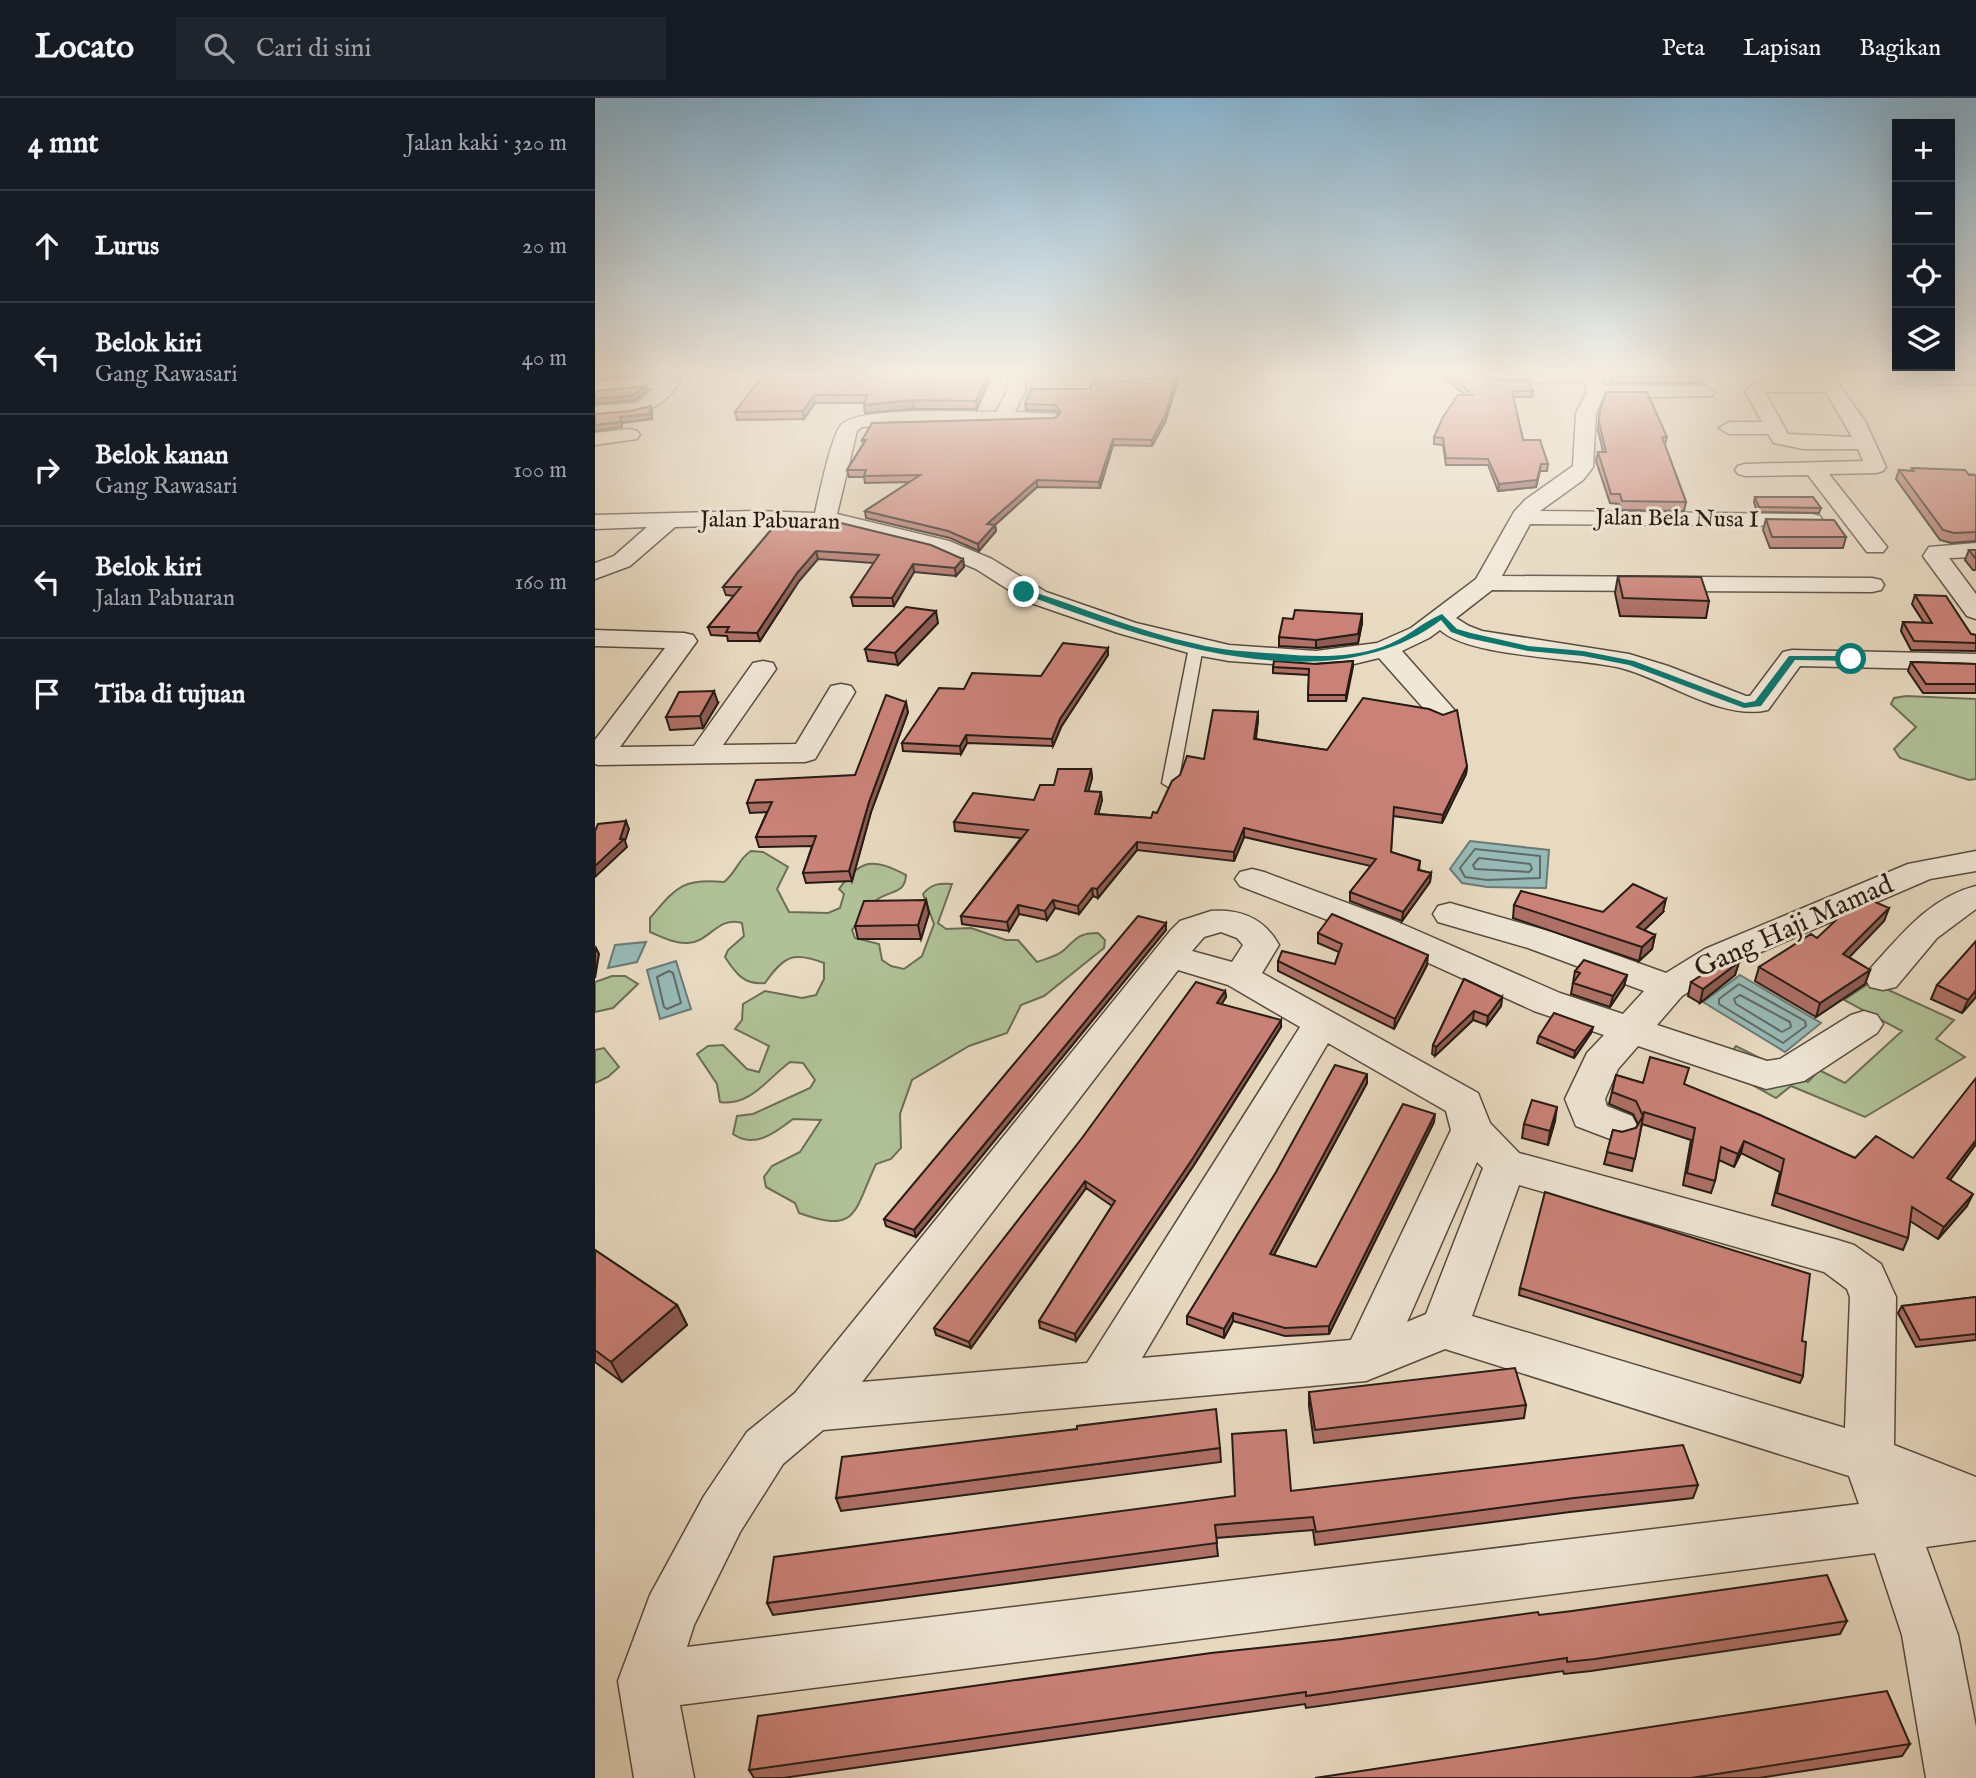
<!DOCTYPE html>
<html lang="id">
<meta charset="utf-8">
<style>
body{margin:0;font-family:"IM FELL English",serif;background:#20242c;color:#f1f3f6}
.controls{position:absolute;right:21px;top:21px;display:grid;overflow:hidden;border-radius:0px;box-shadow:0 7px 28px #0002}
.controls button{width:63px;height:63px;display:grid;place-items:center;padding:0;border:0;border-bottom:2px solid #363941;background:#171b24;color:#f1f3f6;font:35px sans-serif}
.stop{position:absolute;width:21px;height:21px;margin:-16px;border:5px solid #0f766e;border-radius:50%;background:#fff}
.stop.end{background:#0f766e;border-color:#fff;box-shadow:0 2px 7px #0008}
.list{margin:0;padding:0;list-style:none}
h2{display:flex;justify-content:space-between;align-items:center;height:91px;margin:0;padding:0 28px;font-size:30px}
h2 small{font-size:23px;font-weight:400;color:#9ea1a6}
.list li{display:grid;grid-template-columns:46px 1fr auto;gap:21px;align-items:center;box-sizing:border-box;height:112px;padding:0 28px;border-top:2px solid #363941}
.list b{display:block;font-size:26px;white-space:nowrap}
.list p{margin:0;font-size:23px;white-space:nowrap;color:#9ea1a6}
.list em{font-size:23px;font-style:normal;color:#9ea1a6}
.icon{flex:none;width:38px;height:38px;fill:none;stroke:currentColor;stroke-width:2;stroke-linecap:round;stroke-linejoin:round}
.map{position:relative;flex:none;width:1381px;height:1680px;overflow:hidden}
header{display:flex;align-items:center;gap:42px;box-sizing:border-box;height:98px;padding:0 35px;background:#171b24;border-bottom:2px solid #363941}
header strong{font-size:33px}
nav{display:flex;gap:38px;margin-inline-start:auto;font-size:24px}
.search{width:490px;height:63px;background:#20242c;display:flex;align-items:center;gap:18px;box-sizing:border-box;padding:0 24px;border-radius:0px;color:#9ea1a6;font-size:26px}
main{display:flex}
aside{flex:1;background:#171b24}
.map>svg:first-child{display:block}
</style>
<header>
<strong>Locato</strong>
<div class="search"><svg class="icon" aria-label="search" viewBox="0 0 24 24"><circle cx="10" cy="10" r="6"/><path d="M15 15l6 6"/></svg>Cari di sini</div>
<nav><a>Peta</a><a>Lapisan</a><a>Bagikan</a></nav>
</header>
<main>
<aside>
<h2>4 mnt<small>Jalan kaki · 320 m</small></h2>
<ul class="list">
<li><svg class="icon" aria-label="ahead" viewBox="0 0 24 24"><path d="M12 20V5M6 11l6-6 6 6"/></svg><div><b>Lurus</b></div><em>20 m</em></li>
<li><svg class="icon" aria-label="left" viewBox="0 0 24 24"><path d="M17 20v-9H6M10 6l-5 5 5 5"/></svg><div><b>Belok kiri</b><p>Gang Rawasari</p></div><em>40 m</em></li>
<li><svg class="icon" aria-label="right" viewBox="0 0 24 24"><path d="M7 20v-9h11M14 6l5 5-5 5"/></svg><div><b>Belok kanan</b><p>Gang Rawasari</p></div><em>100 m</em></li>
<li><svg class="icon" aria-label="left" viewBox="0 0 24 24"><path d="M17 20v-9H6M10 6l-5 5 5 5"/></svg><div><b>Belok kiri</b><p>Jalan Pabuaran</p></div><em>160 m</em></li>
<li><svg class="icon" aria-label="arrive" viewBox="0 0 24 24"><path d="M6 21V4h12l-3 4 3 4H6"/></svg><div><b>Tiba di tujuan</b></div></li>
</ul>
</aside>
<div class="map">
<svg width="1381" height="1680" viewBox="0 0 1381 1680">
<rect width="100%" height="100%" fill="#e8dac1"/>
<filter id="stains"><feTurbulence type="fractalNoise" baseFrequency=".00286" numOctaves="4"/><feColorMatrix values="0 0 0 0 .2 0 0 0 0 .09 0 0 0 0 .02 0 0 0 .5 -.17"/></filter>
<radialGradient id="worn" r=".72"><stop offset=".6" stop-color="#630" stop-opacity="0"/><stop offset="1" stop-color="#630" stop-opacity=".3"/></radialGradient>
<!-- green -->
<path fill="#b0c197" stroke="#6c6e56" stroke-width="2" d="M1311 598 1381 601V681L1374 682 1305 660 1299 651 1321 629 1296 606 1299 600Z
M156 753 168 754 193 769 182 791 194 814 233 815 245 810 249 796 244 791C266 760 278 760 311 777 310 796 296 792 283 801 273 807 265 823 257 832L260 840 284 846 287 862 296 868 309 871 327 858 339 826 328 796C336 786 344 785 357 786L343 825 351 831 376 830 411 842H423L442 864C450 861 463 858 469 852 482 840 484 835 503 835L510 842 509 850 449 898 426 907 412 935 374 948 317 982 305 1016 306 1050 296 1061 281 1066C258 1115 263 1136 204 1115L200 1105 171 1089 169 1079 177 1068 205 1054 226 1022 198 1021C180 1035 159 1051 138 1036L142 1018 158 1016 215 990 220 982 208 965 195 964C173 980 155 1009 125 1004L122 986 102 956 113 948 128 947 152 971 164 974 174 948 140 931 147 922 148 906 170 893 207 900 221 897 229 881V865C198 853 189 858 170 885 149 887 141 876 130 859L133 852 149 838 147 825C122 818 115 844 93 845 80 846 67 839 55 834V820C81 790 86 780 129 784 141 775 143 761 156 753Z
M17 878H30L43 886 18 910 0 914V884Z
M1276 884 1359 922 1341 941 1370 959 1270 1019 1196 988 1181 1000 1125 969 1141 948 1213 984 1224 972 1250 985 1307 933 1249 902Z
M9 950 24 969 13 979 0 985V952Z"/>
<!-- water -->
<path fill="#98bab7" stroke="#6b7a76" stroke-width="2" d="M875 743 954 752 951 790 892 789 867 785 855 771Z
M51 844 42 864 13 870 20 847Z
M81 863 96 911 65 921 52 872Z
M1145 877 1226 925 1190 954 1108 904Z"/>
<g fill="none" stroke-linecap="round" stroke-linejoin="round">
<!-- shore -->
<path stroke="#606a66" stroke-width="2" d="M880 751 945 758V780L892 782 870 779 865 770Z
M884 760 935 766 937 771 934 774 880 771 878 767Z
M74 873 78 875 86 905 72 911 69 909 62 879Z
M1144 886 1210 923 1211 928 1188 945 1124 906V901Z
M1145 897 1195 924 1196 929 1187 934 1141 906 1139 901Z"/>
<!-- lane casing -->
<g stroke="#574b3f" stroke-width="3">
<path id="lane" d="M601 545 608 549 583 685 575 690 567 685 594 549Z"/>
</g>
<!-- street casing -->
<g stroke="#574b3f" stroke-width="3">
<path id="street" d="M422 276 431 281 430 293 420 314 461 316 464 320 461 324 312 326 267 329 262 333 242 416 354 443 397 461 451 494 541 525 634 547 721 553 782 545 816 530 881 481 919 414 930 402 978 368 981 315 992 294 989 282 902 287 891 285 887 276H1006L1009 288H1110L1119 294 1117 298 1008 300 1001 315 998 369 988 382 945 413 1217 416 1225 418 1228 423 1225 428 935 426 907 478 1277 480 1286 482 1289 487 1286 492 1277 494 897 492 861 520 874 528 887 533 1034 556 1073 568 1151 598H1155L1188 554 1197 552 1381 556V572L1205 568 1173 612C1127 623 1072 582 1026 570 982 559 876 560 845 532L834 540 807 553 862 615 858 621 848 623 838 621 784 560 759 566 721 569 634 563 601 557 523 535 433 504 381 471 338 453 248 430 160 427 80 429 35 468 0 481V465L19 458 52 429 0 431V417L160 413 220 415C224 398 236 338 246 327 263 308 373 314 401 314L412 293 413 281Z
M1223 276H1241L1245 288 1270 323 1291 369 1288 373 1281 375 1234 376 1288 444 1292 449 1288 454H1272L1213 377 1150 378 1143 376 1140 372 1143 368 1150 366 1268 363 1263 351H1208L1179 345 1173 336H1134L1124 330 1134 324H1167L1150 293C1164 276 1204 283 1225 283ZM1170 294H1231L1257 339 1193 336Z
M1301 276H1381V286L1295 285 1292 281Z
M68 279 81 282 84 286C60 319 37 316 0 320V308L42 305 60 290 0 296V284Z
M35 331 42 333 45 337 42 341 0 347V335Z
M1381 445V459L1354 460 1381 496V521L1372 518 1328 458 1334 449Z
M0 532 89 535 98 537 102 543 25 649 99 648 158 565 168 563 178 565 181 571 128 647 201 646 236 588 246 586 256 588 260 594 220 661 210 664 3 667 0 666V642L70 550 0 548Z
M1381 753V773L1335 781 1136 867 1087 898 1062 927 1172 963 1185 961 1256 917 1269 913 1282 917 1288 926 1282 935 1209 983 1171 991 1043 948 1023 971 1010 1001 1012 1008 1037 1018 1043 1029 1037 1040 1023 1044 981 1028 970 1001 992 955 1009 937 939 913 774 838 645 788 640 781 645 774 657 771 669 774 798 822 965 895 1028 916 1049 893 933 850 843 824 838 816 843 808 855 805 957 834 1071 875 1110 851 1313 766Z
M1381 788V811L1342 840 1301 889 1288 892 1275 889 1270 880 1275 871C1306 837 1334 800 1381 788Z
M616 813C646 811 669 820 684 847L667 875 883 995 895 1025 924 1055 1243 1142 1259 1147 1286 1166 1301 1199 1299 1347 1381 1379V1442L1331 1449 1363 1537 1381 1629V1680H1331L1307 1537 1280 1455 85 1607 99 1680H39L23 1583 55 1497 109 1398 152 1334 200 1295 576 832 585 823ZM626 834 642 840 648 847 637 864 597 853 609 839ZM583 872 633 887 705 929 492 1265 267 1284ZM733 945 851 1013 856 1032 756 1242 547 1260ZM882 1064 888 1070 831 1216 812 1224ZM924 1087 1229 1174 1252 1191 1255 1199 1250 1330 877 1218ZM850 1251 1254 1378 1264 1406 92 1549 99 1527 145 1434 188 1366 228 1332 771 1283Z"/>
</g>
<!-- lane -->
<use href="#lane" fill="#f0e7d7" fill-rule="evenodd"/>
<!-- street -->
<use href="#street" fill="#f0e7d7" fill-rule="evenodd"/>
</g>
<!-- wall -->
<path fill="#ae7067" stroke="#271b14" stroke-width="2" d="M0 276H84L86 284 82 279 68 276 0 282Z
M169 276 395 281 382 311H319L270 315 269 305H220L209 321 142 322 140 314Z
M845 276H888L891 281 938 293 937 299H918L928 342 953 366 952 373H945L941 389 903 393 893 367H851L848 347 839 346V339L870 297Z
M1008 276H1106L1108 279 1107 285H1015L1017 277Z
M582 277 583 283 570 324 557 348 518 347 505 390 442 389 400 427 401 433 384 453 355 440 271 420 270 413 315 384 270 385 269 379H254L252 372 268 346 267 342 460 320 464 316 461 313 431 312 430 306 495 291 533 283Z
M1005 312 1072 339 1070 347 1091 404 1089 413 1026 412 1024 406 1015 405 1001 363 1003 354H1008L1003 332Z
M1317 370 1381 377V443L1356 445 1345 442 1301 381 1304 372 1316 373Z
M1160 399 1226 410 1224 415 1162 414 1159 404Z
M1171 421 1251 439 1248 450H1175L1168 432Z
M181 426 368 461 369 469 361 478 319 474 299 508H258L256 499 279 465 223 461 204 483 165 543H133L132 538 116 537 113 529 140 498 131 497 128 489Z
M1374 452H1381V472H1378L1370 462Z
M1023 478 1114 503 1111 520 1025 518 1020 495Z
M1320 497 1376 536 1381 537V553L1316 552 1306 533 1308 524 1329 525 1317 506Z
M698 521 767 525 763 545 721 550 684 548V539Z
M343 525 303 567 273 563 270 551Z
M513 550V557L466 629 458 648 372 645 366 656 308 653 307 645 369 591 446 578Z
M758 563 751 603H713L714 577 678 575V569Z
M1316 564 1381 566V595H1328L1313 573Z
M123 605 108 630 75 632 71 619Z
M313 614 276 714 257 783 211 785 208 775 217 748 164 749 161 739 172 714 155 715 152 705 260 677Z
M663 614V622L661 641 732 652 872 668 871 676 847 725 798 718 796 754 825 763 824 772 836 775 835 784 807 823 755 803V794L776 768 649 739 639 763 542 752 503 800 498 798 484 816 460 810 452 822 424 816 414 833 367 826 366 818 426 740 360 733 359 724 439 702 459 687 496 671 497 680 493 693 507 702 503 716 556 720 562 715 609 661Z
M331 802 334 815 326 841H263L260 828Z
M919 807 1008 814H1068L1049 832 1060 837 1057 851 1044 863 918 820Z
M1294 810 1289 823 1254 859 1275 872 1270 886 1221 919 1160 883 1164 869 1222 840Z
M571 825V832L321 1139 291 1128 289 1121Z
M723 835 832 867 799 931 683 873V863L740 866 744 854 723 845Z
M1144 864 1140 877 1105 905 1093 898 1096 884Z
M980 873 1032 877 1029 888 1015 909 976 896Z
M869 881 907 899 906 908 892 927 878 922 840 958 837 956 838 947Z
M1342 887 1381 899 1367 915 1336 901Z
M630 893 631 899 626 906 686 929 599 1067 481 1243 445 1230 444 1223 517 1108 491 1090 376 1250 341 1237 339 1230Z
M998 929 996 935 979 960 942 945 944 938Z
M1021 977 1048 985 1089 987 1260 1060H1318L1381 1046 1355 1082 1372 1108 1343 1141 1315 1123 1313 1140 1308 1152 1177 1107 1185 1074 1146 1055 1139 1069 1124 1062 1120 1083 1116 1095 1088 1087 1096 1042 1047 1026 1037 1073 1009 1066 1018 1032 1027 1034 1041 1030 1043 1026 1038 1016 1014 1006Z
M772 985 679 1157 721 1169 839 1024 734 1236 690 1238 638 1223 629 1240 592 1226V1218Z
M960 1023 953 1047 927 1040 929 1026Z
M0 1152 82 1207 92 1227 27 1284 0 1264Z
M925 1190 1207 1243 1208 1278 1205 1285 924 1197Z
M1381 1199V1242L1321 1249 1303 1215 1307 1208Z
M714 1294 931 1307 929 1320 719 1345 714 1308Z
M625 1350 626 1364 246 1413 241 1400Z
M1103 1387 1098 1400 975 1414 720 1447 718 1432 621 1440 623 1458 178 1517 172 1505 696 1393Z
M944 1517 1252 1523 1245 1536 996 1573 969 1576 968 1573 711 1610 710 1606 188 1680H159L154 1672 747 1541Z
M1315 1646 1307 1658 1164 1680H720Z"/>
<!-- shaded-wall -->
<path fill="#8d5b54" stroke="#271b14" stroke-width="2" d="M16 276H68L0 282V277Z
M393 276H394L395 281 382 311 381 303Z
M582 277 583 283 570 324 557 348V342Z
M50 288 52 293 41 302 0 306V301Z
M219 297 220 305 209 321 208 313Z
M318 302 319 311 270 315 269 307Z
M56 308 57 313V321L27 325V329L0 333V327Z
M518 341V347L505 390 504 384Z
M946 366 941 389 903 393 904 386Z
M442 382V389L400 427 401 433 384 453 383 446 392 426Z
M221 453 223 461 204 483 165 543 162 535 202 475Z
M368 461 369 469 361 478 360 470Z
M318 466 319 474 299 508 297 500Z
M341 513 343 525 303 567 300 555Z
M767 516V525L763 545 721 550V542Z
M513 550V557L466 629 458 648 457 641 465 621Z
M758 563V569L751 603V597Z
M119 593 123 605 108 630 105 618Z
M311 604 313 614 276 714 257 783 254 773 274 704Z
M663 614V622L659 649V641Z
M371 637 372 645 366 656 365 648Z
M872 668 871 676 847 725 848 717Z
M496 671 497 680 491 702 490 693Z
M506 694 507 702 501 725 500 716Z
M31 723 34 731 30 743 32 749 0 779V768L25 741Z
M649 730V739L639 763V754Z
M542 744V752L503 800 502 791Z
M836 775 835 784 807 823 808 814Z
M497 790 498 798 484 816 483 808Z
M1071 801 1068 814 1039 842 1042 829Z
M331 802 334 815 326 841 323 827Z
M458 802 460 810 452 822 450 813Z
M423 807 424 816 414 833 412 824Z
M1294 810 1289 823 1244 870 1248 856Z
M571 825V832L321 1139 319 1132Z
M1060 837 1057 851 1044 863 1047 849Z
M1 850 4 856 0 880V855Z
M833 857 832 867 799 931 800 921Z
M1144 864 1140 877 1105 905 1108 891Z
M1275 872 1270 886 1221 919 1225 905Z
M1032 877 1029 888 1015 909 1018 898Z
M1381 892V899L1367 915 1373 902Z
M630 893 631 899 623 912 622 905Z
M907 899 906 908 892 927 893 918Z
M879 913 878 922 840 958 841 949Z
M686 922V929L599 1067 481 1243 480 1236Z
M998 929 996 935 979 960 980 953Z
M772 976V985L675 1164V1156Z
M962 1009 960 1023 953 1047 955 1033Z
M840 1016 839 1024 734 1236V1228Z
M1381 1042V1046L1347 1093 1352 1080Z
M1149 1043 1146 1055 1139 1069 1143 1056Z
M490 1083 491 1090 376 1250 374 1244Z
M1378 1096 1372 1108 1343 1141 1349 1129Z
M82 1207 92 1227 27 1284 16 1264Z
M638 1215V1223L629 1240V1231Z"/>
<!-- building -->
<path fill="#ca8278" stroke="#271b14" stroke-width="2" d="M169 276H393L381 303 318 302 269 307 272 297H219L208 313 140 314Z
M853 276H888L891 281 933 282 938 293H917L928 342H945L953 366H946L942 382 904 386 893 361 851 360 848 340 839 339 848 319 863 297H878Z
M1017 276H1106L1108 279H1016Z
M582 277 570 318 557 342 518 341 504 384 442 382 392 426 400 427 383 446 353 433 270 413 325 377 269 378 271 372H252L271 342H267L277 325 460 320 466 314 460 307 430 306 436 291H495L497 284 533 283Z
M50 288 39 297 0 301V293Z
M1011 294H1052L1072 339H1067L1091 404 1027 403 1025 396H1016L1003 354H1011L1004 324 1005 312Z
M56 308 55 316 25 319 26 324 0 327V316L35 313Z
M1317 370 1370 372 1374 377H1381V434L1359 435 1348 432 1304 372 1319 373Z
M1160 399H1218L1226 410 1164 409Z
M1171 421 1239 422 1251 439H1177Z
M210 423 246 425 336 447 368 461 360 470 318 466 297 500 256 499 284 457 221 453 202 475 162 535 131 534 134 529H113L146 489H128L181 426 202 430Z
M1374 452H1381V461Z
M1023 478 1106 479 1114 503 1028 500Z
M1320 497 1351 498 1376 536 1381 537V545L1319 543 1308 524 1337 525Z
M311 509 341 513 300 555 270 551Z
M700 512 767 516 763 536 721 542 684 539 688 520 698 521Z
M468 545 513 550 465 621 457 641 371 637 365 648 307 645 344 590 369 591 377 575 446 578Z
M679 563 721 566 758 563 751 597H713L714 571 678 569Z
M1316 564 1381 566V586H1331Z
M119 593 105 618 71 619 84 594Z
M291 597 311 604 274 704 254 773 208 775 221 738 161 739 177 704 152 705 161 682 260 677Z
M768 600 834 611 848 617 862 612 872 668 848 717 799 709 796 754 825 763 823 772 836 775 808 814 755 794 781 761 649 730 639 754 542 744 502 791 497 790 483 808 458 802 450 813 423 807 412 824 366 818 433 732 359 724 378 695 439 702 445 687H459L463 671H496L490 693 506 694 500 716 556 720 558 714 562 715 577 683 585 677 592 658 609 661 618 612 663 614 659 641 732 652Z
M31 723 25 741H29L0 768V733L3 726Z
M1038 786 1071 801 1042 829 1060 837 1047 849 919 807 926 793 1008 814Z
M1271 800 1294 810 1248 856 1275 872 1225 905 1164 869 1216 836 1222 840 1258 806Z
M331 802 323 827 260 828 269 803Z
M737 816 833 857 800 921 683 863 687 853 740 866 747 846 723 835Z
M543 818 571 825 319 1132 289 1121Z
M1381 843V892L1373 902 1342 887Z
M1135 859 1144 864 1108 891 1096 884Z
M989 862 1032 877 1018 898 978 885 985 875 980 873Z
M869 881 907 899 893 918 879 913 841 949 838 947Z
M601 884 630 893 622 905 686 922 598 1060 480 1236 444 1223 520 1103 490 1083 374 1244 339 1230 487 1040Z
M959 915 998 929 980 953 944 938Z
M1055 959 1094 970 1089 986 1165 1017 1260 1060 1281 1038 1318 1060 1381 980V1042L1352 1080 1378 1096 1349 1129 1317 1109 1313 1140 1182 1095 1189 1061 1149 1043 1143 1056 1126 1049 1120 1083 1092 1075 1100 1030 1049 1014 1040 1061 1012 1054 1018 1032 1027 1034 1041 1030 1048 1018 1041 1003 1017 994 1021 977 1048 985Z
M740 967 772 976 675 1156 721 1169 808 1006 840 1016 734 1228 690 1230 638 1215 629 1231 592 1218 681 1074Z
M937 1002 962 1009 955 1033 929 1026Z
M950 1094 1215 1176 1207 1243 1211 1244 1208 1278 925 1190Z
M0 1152 82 1207 16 1264 0 1252Z
M1381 1199V1236L1325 1242 1307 1208Z
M920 1270 931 1307 720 1332 714 1294Z
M621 1311 625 1350 241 1400 247 1359 482 1331V1328Z
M691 1332 696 1393 1088 1347 1103 1387 979 1400 721 1434 718 1419 620 1427 622 1445 172 1505 179 1459 640 1398 637 1336Z
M1232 1477 1252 1523 1000 1561 972 1564V1560L711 1598V1594L154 1672 163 1618 616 1555 747 1541 943 1514 944 1517 977 1513Z
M1292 1593 1315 1646 1096 1680H720Z"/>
<!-- sky -->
<linearGradient id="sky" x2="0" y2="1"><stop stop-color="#88b6d4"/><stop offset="0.54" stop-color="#f5eee3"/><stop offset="1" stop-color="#f5eee3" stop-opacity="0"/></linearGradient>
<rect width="1381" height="511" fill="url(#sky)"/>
<!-- route -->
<path fill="#0f766e" d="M429 491C487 509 542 533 602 546 629 553 658 554 686 556 720 559 755 560 787 549 811 541 827 524 847 516L862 531 876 535 933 548 988 553 1039 563 1150 605 1160 603 1194 558H1256L1260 561 1256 563 1200 562 1166 608 1149 610 1034 567 988 558 933 553 873 540 856 534 846 522C731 609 547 540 426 495Z"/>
<g text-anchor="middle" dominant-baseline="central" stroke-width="6" stroke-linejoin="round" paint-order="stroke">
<!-- far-street labels -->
<g font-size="23" fill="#271b14" stroke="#f0e7d7">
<text transform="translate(1082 421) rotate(1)">Jalan Bela Nusa I</text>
<text transform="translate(175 423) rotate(1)">Jalan Pabuaran</text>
</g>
<!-- street labels -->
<g font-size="28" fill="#271b14" stroke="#f0e7d7">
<text transform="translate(1199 829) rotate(-24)">Gang Haji Mamad</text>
</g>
</g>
<rect width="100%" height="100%" filter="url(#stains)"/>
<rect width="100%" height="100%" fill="url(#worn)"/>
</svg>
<div class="controls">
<button>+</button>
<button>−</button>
<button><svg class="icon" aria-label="locate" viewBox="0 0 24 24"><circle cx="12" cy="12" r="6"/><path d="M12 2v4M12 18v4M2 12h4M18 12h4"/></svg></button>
<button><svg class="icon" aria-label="layers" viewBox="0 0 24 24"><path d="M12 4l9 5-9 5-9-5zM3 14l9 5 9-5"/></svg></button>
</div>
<div class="stop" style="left:1256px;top:561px"></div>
<div class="stop end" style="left:429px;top:494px"></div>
</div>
</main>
